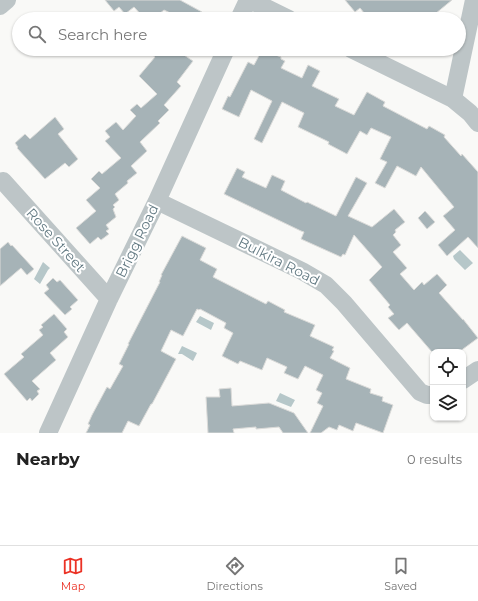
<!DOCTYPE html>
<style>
body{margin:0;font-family:Montserrat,sans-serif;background:#f2f2f2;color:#222}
.controls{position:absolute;right:12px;bottom:12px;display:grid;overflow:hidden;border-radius:8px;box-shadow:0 1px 3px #0004}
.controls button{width:36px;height:36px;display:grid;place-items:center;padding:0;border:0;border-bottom:1px solid #e0e0e0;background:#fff;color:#222;font:20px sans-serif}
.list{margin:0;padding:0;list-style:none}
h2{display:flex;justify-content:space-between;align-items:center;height:52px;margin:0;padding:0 16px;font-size:17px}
h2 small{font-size:13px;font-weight:400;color:#767676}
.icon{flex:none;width:22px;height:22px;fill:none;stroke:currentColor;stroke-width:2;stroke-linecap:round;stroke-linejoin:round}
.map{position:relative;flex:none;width:478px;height:433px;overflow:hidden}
.search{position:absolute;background:#fff;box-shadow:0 1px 3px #0004;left:12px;right:12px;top:12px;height:44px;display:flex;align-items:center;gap:10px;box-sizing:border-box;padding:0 14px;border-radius:22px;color:#767676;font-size:15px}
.sheet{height:112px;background:#fff}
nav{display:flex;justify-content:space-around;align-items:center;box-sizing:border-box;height:56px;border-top:1px solid #e0e0e0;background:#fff;font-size:11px;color:#767676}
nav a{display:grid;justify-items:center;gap:2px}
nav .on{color:#eb3225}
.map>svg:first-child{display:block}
</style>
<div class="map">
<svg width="478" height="433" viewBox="0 0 478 433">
<rect width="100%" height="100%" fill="#f9f9f7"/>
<!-- water -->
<path fill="#b6c7c9" d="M460 250 473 263 465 270 454 259 453 256Z
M43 262 50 268 48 270 40 284 34 279Z
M200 316 214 323 211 330 196 322Z
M182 346 197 353 193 361 182 354H178Z
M280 393 295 400 291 407 276 401Z"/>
<!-- building -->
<path fill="#a6b3b7" stroke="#dbdbd9" d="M105 0H180L202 12 197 19H183L164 10 153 19H145L134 7 125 14 119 7 114 11Z
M345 0H452L435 14 438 19H369L360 8 355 12Z
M145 49H175L193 61 177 82 181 86 164 105 169 110 158 121 160 123 140 142 147 151 131 166 137 173 127 181 128 183 115 194 119 200 113 205 115 207 113 209 116 217 106 225 109 229 106 231 109 234 101 240 98 237 90 244 76 228 96 211 86 200 100 188 91 179 99 171 102 174 121 158 105 141 110 137 105 131 116 122 123 130 136 116 130 110 137 104 141 108 157 94 139 76 155 57Z
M262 50 281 57V59L285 61 281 68 302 78 308 65 320 71 312 86 339 99 335 106 354 115 367 92 385 102 383 106 427 129 429 126 445 135 444 137 461 156 462 154 478 172V248L468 237 447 256 438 245 455 230 443 216 454 207 421 167 416 176 397 166 385 188 375 183 387 162 380 159 391 137 371 128 367 135 360 131 347 154 328 144 329 142 298 127 304 113 282 102 262 143 254 139 272 101 251 90 239 117 222 109 228 96 230 97 248 62 254 65Z
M55 117 64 129 58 134 78 159 69 167 65 163 45 179 17 148 18 147 15 143 25 134 30 139Z
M237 168 245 172 242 177 266 188 272 175 285 181 281 190 306 203 307 202 336 216 356 177 367 183 348 216 372 227 394 209 405 222 395 230 396 232 393 235 401 245 393 252 407 268 400 274 414 290 422 282 424 285 437 274 447 285 439 293 463 320V319L478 338 459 352H432L407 323 399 330 388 318 394 314 388 307 390 305 369 280 382 267 354 235 345 255 343 254 341 257 301 239 304 232 301 231 224 194Z
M425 211 435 222 427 229 418 218Z
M182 236 206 248 200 260 217 269 213 277 266 304 268 301 285 310 284 312 315 325 310 336 334 347 332 350 334 351 330 358 350 368 346 379 371 389 370 393 383 397 382 401 393 405 383 433 356 423 353 431 339 425 337 430 329 427 321 433H310L323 406 317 403 322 393 316 390 323 375 305 366 298 379 284 373 287 367 267 358 262 370 240 361 238 364 222 356 233 333 224 328 226 323 200 309 199 310 197 309 183 336 171 330 161 351 176 359 152 404H151L139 426 128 421 122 433H86L90 425 88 424 92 415 107 387 110 389 123 366 119 364 129 344H128L160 282H159L162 275H161Z
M8 242 11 246 12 245 34 269 27 275 21 268 0 286V249Z
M53 278 57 282 60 280 78 300 70 307 72 309 65 315 44 293 49 289 46 285Z
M54 314 67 329 64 332 68 337 50 353 56 360 32 381 40 389 37 391 39 394 32 401 30 398 27 401 4 374 24 357 21 354 43 335 39 330 43 327 41 325Z
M231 388 232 406 269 403 294 413 308 433H283L279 427 256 429V427L233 429 234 433H208L206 397H220L219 389Z"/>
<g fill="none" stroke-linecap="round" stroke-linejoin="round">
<!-- minor -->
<path stroke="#bdc5c7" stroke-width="18" d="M250 0 289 19
M0 6 7 0
M239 19 248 0
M351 49 453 99 470 113 478 123
M453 99 474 0
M3 181 109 299
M157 201 302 271 326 285 344 303 420 392 427 395H433
M463 380 478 370
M48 433 109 299 157 201 226 49"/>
</g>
<g text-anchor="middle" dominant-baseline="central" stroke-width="4" stroke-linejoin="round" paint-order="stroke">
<!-- street labels -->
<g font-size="14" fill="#637a83" stroke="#fff">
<text transform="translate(56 240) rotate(48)">Rose Street</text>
<text transform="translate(137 241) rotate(-64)">Brigg Road</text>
<text transform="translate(279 261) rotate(27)">Bulkira Road</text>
</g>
</g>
</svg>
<div class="controls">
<button><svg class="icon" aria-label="locate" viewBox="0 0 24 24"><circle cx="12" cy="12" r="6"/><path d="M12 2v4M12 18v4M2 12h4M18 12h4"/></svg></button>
<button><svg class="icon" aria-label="layers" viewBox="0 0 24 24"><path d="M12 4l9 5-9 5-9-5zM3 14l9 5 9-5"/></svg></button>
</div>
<div class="search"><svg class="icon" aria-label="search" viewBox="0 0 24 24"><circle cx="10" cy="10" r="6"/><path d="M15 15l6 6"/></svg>Search here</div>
</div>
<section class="sheet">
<h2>Nearby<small>0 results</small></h2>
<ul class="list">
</ul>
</section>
<nav>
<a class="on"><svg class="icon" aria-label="map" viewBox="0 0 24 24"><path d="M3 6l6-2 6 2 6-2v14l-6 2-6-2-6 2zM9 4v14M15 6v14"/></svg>Map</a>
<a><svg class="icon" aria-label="directions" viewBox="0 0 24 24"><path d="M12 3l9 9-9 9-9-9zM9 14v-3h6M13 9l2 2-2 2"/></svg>Directions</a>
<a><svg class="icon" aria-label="saved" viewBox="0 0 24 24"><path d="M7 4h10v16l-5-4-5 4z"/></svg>Saved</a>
</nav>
